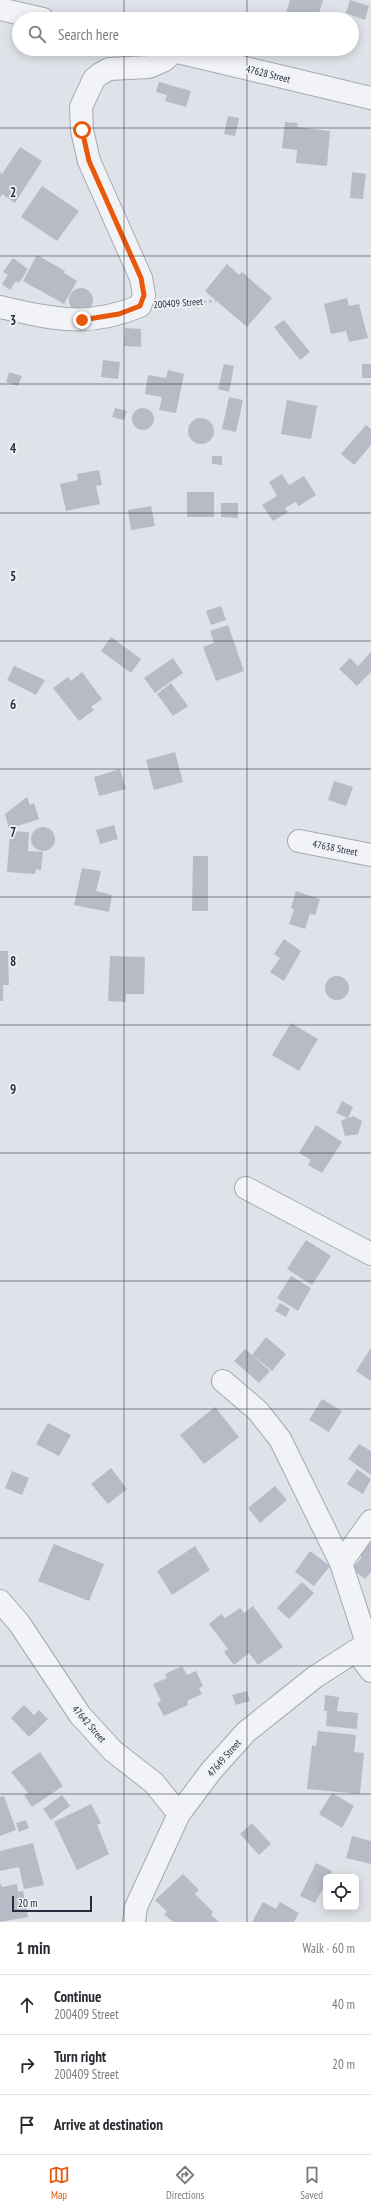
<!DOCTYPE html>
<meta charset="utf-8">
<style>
body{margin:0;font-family:"PT Sans Narrow",sans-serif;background:#f2f2f3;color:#2b2b33}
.controls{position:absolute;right:12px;bottom:12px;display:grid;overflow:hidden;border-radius:6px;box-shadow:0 2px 10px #0003}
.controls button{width:36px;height:36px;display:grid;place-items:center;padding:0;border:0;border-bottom:1px solid #e1e1e2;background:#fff;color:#2b2b33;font:20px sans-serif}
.scale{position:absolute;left:12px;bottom:10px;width:80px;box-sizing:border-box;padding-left:4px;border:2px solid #282e3f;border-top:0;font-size:11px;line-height:14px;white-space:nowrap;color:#282e3f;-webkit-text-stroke:3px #eff1f6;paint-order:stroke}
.stop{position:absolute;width:12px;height:12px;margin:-9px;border:3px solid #ea580c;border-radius:50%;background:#fff}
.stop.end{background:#ea580c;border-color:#fff;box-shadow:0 1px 4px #0008}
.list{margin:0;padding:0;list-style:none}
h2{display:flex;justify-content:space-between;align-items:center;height:52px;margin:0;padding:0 16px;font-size:17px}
h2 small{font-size:13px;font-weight:400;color:#7c7c81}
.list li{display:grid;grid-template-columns:26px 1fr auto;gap:12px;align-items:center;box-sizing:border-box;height:60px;padding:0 16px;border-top:1px solid #e1e1e2}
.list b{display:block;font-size:15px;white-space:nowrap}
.list p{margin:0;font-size:13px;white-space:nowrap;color:#7c7c81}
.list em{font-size:13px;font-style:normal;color:#7c7c81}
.icon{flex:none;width:22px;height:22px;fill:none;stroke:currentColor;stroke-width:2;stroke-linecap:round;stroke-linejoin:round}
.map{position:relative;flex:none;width:371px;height:1922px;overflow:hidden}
.search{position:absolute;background:#fff;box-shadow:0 2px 10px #0003;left:12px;right:12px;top:12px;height:44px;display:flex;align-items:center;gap:10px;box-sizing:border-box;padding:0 14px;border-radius:22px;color:#7c7c81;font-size:15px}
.sheet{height:232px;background:#fff}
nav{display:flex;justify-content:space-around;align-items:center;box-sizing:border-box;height:56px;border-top:1px solid #e1e1e2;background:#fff;font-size:11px;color:#7c7c81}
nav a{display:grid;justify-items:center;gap:2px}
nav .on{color:#ea580c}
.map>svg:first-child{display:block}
</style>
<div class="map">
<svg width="371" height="1922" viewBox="0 0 371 1922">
<rect width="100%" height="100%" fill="#dfe2e8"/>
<!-- building -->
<path fill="#b7bbc5" d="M290 0H323L317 19H292L285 17Z
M350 0 369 6 365 20 346 13Z
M159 82 191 91 186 107 165 101 167 95 156 92Z
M228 116 239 118 235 136 224 134Z
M285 122 298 123 297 127 330 131 327 166 296 163 297 150 282 148Z
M20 147 42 161 15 203 2 194 0 198V172L2 174Z
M352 172 366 174 363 199 350 198Z
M42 186 79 211 57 241 21 217Z
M37 255 65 271 64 273 77 281 64 304 23 281Z
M13 258 28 269 19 283 16 281 10 290 2 284 8 275 3 272Z
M227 264 239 275 242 272 272 298 247 327 205 291Z
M69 300a12 12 0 1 1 24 0a12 12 0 1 1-24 0Z
M347 298 349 306 359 304 368 338 349 342 346 331 331 334 324 304Z
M284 320 310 352 300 360 274 327Z
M125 328 141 329V347L124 346Z
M103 360 120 362 118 379 101 377Z
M224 364 234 366 229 392 218 389Z
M362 364H371V378H362Z
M168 370 184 374 176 413 159 410 162 397 145 394 148 375 166 378 165 382Z
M9 372 22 376 18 386 6 382Z
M229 397 243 400 236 432 222 429Z
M287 400 317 406 311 439 281 434Z
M132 419a11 11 0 1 1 22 0a11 11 0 1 1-22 0Z
M115 408 127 411 124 420 112 417Z
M188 431a13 13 0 1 1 26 0a13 13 0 1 1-26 0Z
M366 425 371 429V445L354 465 341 454Z
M212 456H222V465L212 464Z
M99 470 102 485 96 486 100 504 66 511 60 484 78 480 77 474Z
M282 474 289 485 304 476 316 495 299 506 295 502 285 508 288 512 273 521 262 505 277 496 269 482Z
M187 492H214V517H187Z
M221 503H238V518L221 517Z
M151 506 155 526 131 530 128 510Z
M221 606 226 620 211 625 206 611Z
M228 625 244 671 216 681 203 647 214 643 210 631Z
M111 637 141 659 131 673 101 651Z
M371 652V672L357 686 339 669 350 658 358 666Z
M173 658 183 673 155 693 144 678Z
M14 666 45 680 36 695 7 680Z
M82 672 102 699 91 707 94 710 79 721 53 688 68 677 71 681Z
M171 683 188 706 173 716 157 694Z
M175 752 183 782 154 790 146 760Z
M120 769 126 789 99 796 94 777Z
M334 781 353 787 346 806 328 800Z
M27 797 30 805 34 803 39 819 9 829 5 814Z
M114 825 118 839 100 844 96 830Z
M31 839a12 12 0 1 1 24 0a12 12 0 1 1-24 0Z
M10 831 29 832 28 851 43 852 41 870 36 869 35 874 7 872Z
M193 856H208V911H192Z
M82 868 101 871 96 891 112 895 109 912 74 905Z
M296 891 320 899 315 915 310 914 305 929 289 924 294 909 291 908Z
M284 939 301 951 284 981 270 972 280 958 274 954Z
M0 951H8L9 985H3V1001H0Z
M110 956 145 957 144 994H126V1002L108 1001Z
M325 988a12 12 0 1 1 24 0a12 12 0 1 1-24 0Z
M291 1023 318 1039 299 1071 272 1055Z
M342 1101 353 1107 348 1118 353 1116 362 1121 358 1134 345 1136 341 1121 347 1118 336 1113Z
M316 1125 342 1142 322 1173 308 1165 311 1160 299 1153Z
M306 1240 331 1256 312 1285 287 1269Z
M291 1276 311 1288 298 1311 277 1298Z
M280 1303 290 1309 286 1317 275 1311Z
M266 1337 286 1354 272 1371 252 1355Z
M371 1348V1381L356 1371Z
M245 1349 270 1371 259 1383 234 1361Z
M322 1399 342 1411 329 1432 309 1420Z
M215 1407 239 1437 204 1464 180 1435Z
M48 1423 71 1435 59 1456 36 1444Z
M359 1444 371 1451V1475L348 1459Z
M111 1468 127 1489 108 1504 91 1484Z
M357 1469 371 1479 363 1494 347 1484Z
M12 1471 29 1478 22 1495 5 1488Z
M275 1486 287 1500 260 1523 248 1508Z
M371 1535V1572L365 1579 352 1569 362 1557 355 1551Z
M54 1544 104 1564 89 1601 38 1581Z
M195 1546 210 1570 172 1595 157 1571Z
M310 1551 330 1566 314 1586 295 1572Z
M302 1582 314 1593 289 1619 277 1608Z
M253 1606 283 1647 258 1665 249 1653 234 1665 224 1652 228 1649 209 1624 221 1614 225 1618 240 1608 244 1613Z
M182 1666 187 1675 196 1671 203 1686 199 1688 202 1694 187 1701 188 1705 164 1716 157 1703 161 1701 153 1684 167 1678 165 1674Z
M247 1691 250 1701 236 1705 232 1695Z
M325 1695 339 1697 337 1711 358 1713 357 1729 326 1726 327 1711H324Z
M24 1705 34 1715 39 1710 48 1719 29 1737 11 1718Z
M318 1731 356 1735 354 1752 364 1753 360 1794 307 1789 312 1745 316 1746Z
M40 1752 63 1786 32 1807 24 1795 28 1793 11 1772Z
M332 1793 354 1806 342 1828 319 1814Z
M62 1795 70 1806 51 1820 43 1809Z
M4 1796 16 1830 0 1836V1797Z
M91 1804 101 1823 97 1825 109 1854 77 1870 54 1822Z
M26 1820 29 1828 19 1832 16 1823Z
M252 1823 271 1844 259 1855 240 1834Z
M352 1836 371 1841V1864L346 1858Z
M33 1843 44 1885 24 1889 19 1867 0 1871V1851Z
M316 1863 332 1871 329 1877H326V1883L315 1903 300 1896Z
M183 1874 199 1890 195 1894 213 1912 211 1915 219 1922H173L164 1914 167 1912 155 1900Z
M0 1883 2 1887 17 1884 18 1892 23 1891 28 1917 0 1922Z
M263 1902 276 1909 280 1902 299 1913 294 1922H252Z"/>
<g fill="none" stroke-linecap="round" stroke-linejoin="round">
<!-- street casing -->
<g stroke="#a4a8b2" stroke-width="24">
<path id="street" d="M0 9 43 19
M165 49 371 98
M0 307C54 319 87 328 140 306L144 295 141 278 89 161 82 130 81 107 94 79 100 74 109 69 149 67 163 61 175 51
M299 841 371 855
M246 1188 371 1254
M223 1381 258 1411 280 1439 341 1563 367 1643
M341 1563 371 1521
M0 1601 19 1623 80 1715 113 1751 154 1783 179 1814
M356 1651 371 1671
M134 1922 136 1907 179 1814 211 1771 246 1732 315 1677 371 1641"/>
</g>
<!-- path -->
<path stroke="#bdc0c7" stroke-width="2.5" stroke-dasharray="3 3" stroke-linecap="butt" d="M167 304 216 301"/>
<!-- street -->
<use href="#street" stroke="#f2f3f7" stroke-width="22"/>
</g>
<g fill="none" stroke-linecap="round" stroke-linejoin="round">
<!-- route -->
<path stroke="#ea580c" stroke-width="5" d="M82 320 119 314 140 306 144 295 141 278 89 161 82 130"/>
</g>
<!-- grid -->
<path fill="none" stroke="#282e3f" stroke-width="1" stroke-opacity="0.55" d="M124 0V19M247 0V19M124 49V1922M247 49V1922M0 128H371M0 256H371M0 384H371M0 513H371M0 641H371M0 769H371M0 897H371M0 1025H371M0 1153H371M0 1281H371M0 1409H371M0 1538H371M0 1666H371M0 1794H371"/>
<g text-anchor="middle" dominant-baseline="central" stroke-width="3.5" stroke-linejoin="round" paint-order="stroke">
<!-- street labels -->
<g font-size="10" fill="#282e3f" stroke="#eff1f6">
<text transform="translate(268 74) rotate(14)">47628 Street</text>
<text transform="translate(178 303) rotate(-4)">200409 Street</text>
<text transform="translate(335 848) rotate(11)">47638 Street</text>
<text transform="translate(89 1724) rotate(49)">47642 Street</text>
<text transform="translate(224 1758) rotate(-49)">47649 Street</text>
</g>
</g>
<g font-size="13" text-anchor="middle" font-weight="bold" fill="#282e3f" stroke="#eff1f6" stroke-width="3.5" stroke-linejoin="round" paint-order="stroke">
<text x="13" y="197">2</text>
<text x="13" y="325">3</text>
<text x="13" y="453">4</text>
<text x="13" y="581">5</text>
<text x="13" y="709">6</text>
<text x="13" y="837">7</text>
<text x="13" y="966">8</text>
<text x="13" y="1094">9</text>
</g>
</svg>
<div class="controls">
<button><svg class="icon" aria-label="locate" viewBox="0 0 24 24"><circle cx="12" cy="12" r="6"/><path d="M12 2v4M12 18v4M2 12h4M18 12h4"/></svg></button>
</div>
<div class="scale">20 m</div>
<div class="stop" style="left:82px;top:130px"></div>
<div class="stop end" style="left:82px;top:320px"></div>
<div class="search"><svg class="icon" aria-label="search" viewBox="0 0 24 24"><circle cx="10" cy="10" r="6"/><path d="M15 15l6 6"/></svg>Search here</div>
</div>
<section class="sheet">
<h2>1 min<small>Walk · 60 m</small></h2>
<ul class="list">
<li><svg class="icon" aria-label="ahead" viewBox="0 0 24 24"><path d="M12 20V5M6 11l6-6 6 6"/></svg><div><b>Continue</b><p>200409 Street</p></div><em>40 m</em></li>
<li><svg class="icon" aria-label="right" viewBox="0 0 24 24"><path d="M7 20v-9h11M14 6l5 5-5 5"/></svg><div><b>Turn right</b><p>200409 Street</p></div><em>20 m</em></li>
<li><svg class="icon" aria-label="arrive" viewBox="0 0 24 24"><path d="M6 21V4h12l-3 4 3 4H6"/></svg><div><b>Arrive at destination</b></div></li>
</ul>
</section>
<nav>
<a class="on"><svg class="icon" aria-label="map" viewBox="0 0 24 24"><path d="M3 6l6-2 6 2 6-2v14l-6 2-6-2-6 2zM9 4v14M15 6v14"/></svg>Map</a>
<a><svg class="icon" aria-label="directions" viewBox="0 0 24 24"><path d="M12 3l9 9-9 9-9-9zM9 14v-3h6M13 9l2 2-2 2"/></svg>Directions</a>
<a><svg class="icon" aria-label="saved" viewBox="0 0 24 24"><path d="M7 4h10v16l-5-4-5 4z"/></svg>Saved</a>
</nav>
